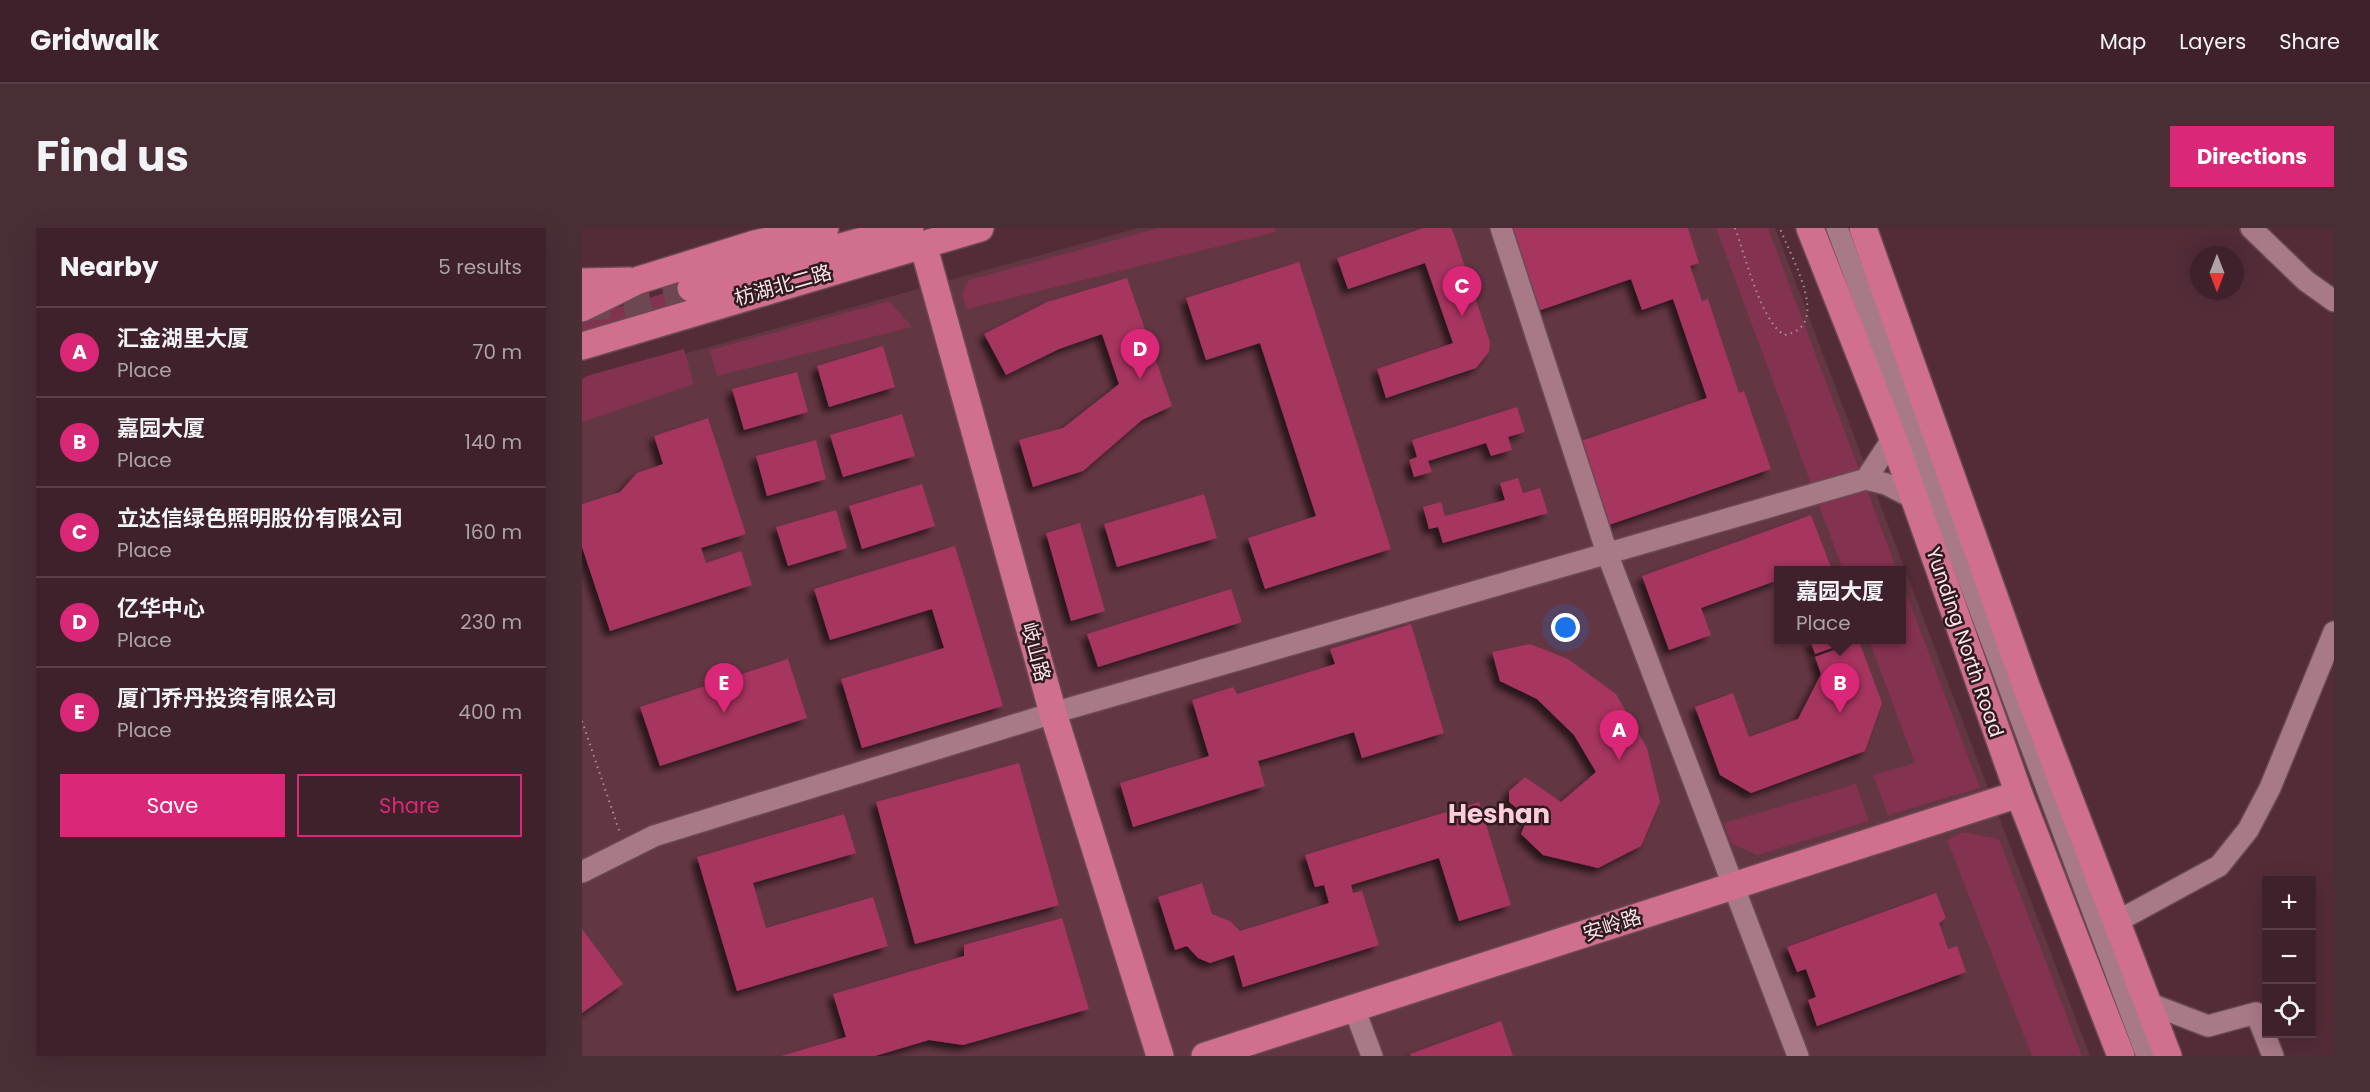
<!DOCTYPE html>
<meta charset="utf-8">
<style>
body{margin:0;font-family:Poppins,"Noto Sans SC",sans-serif;background:#492e36;color:#f1f3f6}
.controls{position:absolute;right:18px;bottom:18px;display:grid;overflow:hidden;border-radius:0px;box-shadow:0 6px 24px #0002}
.controls button{width:54px;height:54px;display:grid;place-items:center;padding:0;border:0;border-bottom:2px solid #573e47;background:#3e212a;color:#f1f3f6;font:30px sans-serif}
.compass{position:absolute;left:1608px;top:18px;width:54px;height:54px;border-radius:50%;background:#3e212a;box-shadow:0 6px 24px #0002;rotate:180deg}
.you{position:absolute;left:984px;top:400px;width:21px;height:21px;margin:-15px;border:4px solid #fff;border-radius:50%;background:#1a73e8;box-shadow:0 0 0 9px #1a73e833}
.badge{display:grid;place-items:center;width:39px;height:39px;border-radius:50%;background:#db2777;color:#fff;font-size:20px;font-weight:700}
.pin{position:absolute;translate:-50% -50px;filter:drop-shadow(0 2px 3px #0008)}
.pin::after{content:'';position:absolute;top:32px;width:21px;height:18px;background:inherit;clip-path:polygon(0 0,100% 0,50% 100%)}
.popup{position:absolute;left:1192px;top:338px;width:132px;height:78px;box-sizing:border-box;display:grid;place-content:center;border-radius:0px;background:#3e212a;filter:drop-shadow(0 2px 4px #0005);font-size:20px;white-space:nowrap;color:#ada3a8}
.popup b{font-size:22px;color:#f1f3f6}
.popup::after{content:'';position:absolute;left:50%;top:100%;margin-left:-12px;border:12px solid transparent;border-top-color:#3e212a}
.list{margin:0;padding:0;list-style:none}
h2{display:flex;justify-content:space-between;align-items:center;height:78px;margin:0;padding:0 24px;font-size:26px}
h2 small{font-size:20px;font-weight:400;color:#ada3a8}
.list li{display:grid;grid-template-columns:39px 1fr auto;gap:18px;align-items:center;box-sizing:border-box;height:90px;padding:0 24px;border-top:2px solid #573e47}
.list b{display:block;font-size:22px;white-space:nowrap}
.list p{margin:0;font-size:20px;white-space:nowrap;color:#ada3a8}
.list em{font-size:20px;font-style:normal;color:#ada3a8}
.actions{display:flex;gap:12px;padding:18px 24px}
.actions a{flex:1;padding:14px 0;border:2px solid #db2777;border-radius:0px;text-align:center;font-size:21px;color:#db2777}
.actions .main{background:#db2777;color:#fff}
.icon{flex:none;width:33px;height:33px;fill:none;stroke:currentColor;stroke-width:2;stroke-linecap:round;stroke-linejoin:round}
.map{position:relative;flex:none;width:1752px;height:828px;overflow:hidden;border-radius:0px}
header{display:flex;align-items:center;gap:36px;box-sizing:border-box;height:84px;padding:0 30px;background:#3e212a;border-bottom:2px solid #573e47}
header strong{font-size:28px}
nav{display:flex;gap:33px;margin-inline-start:auto;font-size:21px}
.intro{display:flex;align-items:center;justify-content:space-between;box-sizing:border-box;height:144px;padding:0 36px}
h1{margin:0;font-size:42px}
.button{padding:15px 27px;border-radius:0px;background:#db2777;color:#fff;font-size:21px;font-weight:700}
main{display:flex;gap:36px;padding:0 36px}
aside{flex:1;background:#3e212a;border-radius:0px;box-shadow:0 6px 24px #0002}
.map>svg:first-child{display:block}
</style>
<header>
<strong>Gridwalk</strong>
<nav><a>Map</a><a>Layers</a><a>Share</a></nav>
</header>
<div class="intro"><h1>Find us</h1><a class="button">Directions</a></div>
<main>
<aside>
<h2>Nearby<small>5 results</small></h2>
<ul class="list">
<li><span class="badge">A</span><div><b>汇金湖里大厦</b><p>Place</p></div><em>70 m</em></li>
<li><span class="badge">B</span><div><b>嘉园大厦</b><p>Place</p></div><em>140 m</em></li>
<li><span class="badge">C</span><div><b>立达信绿色照明股份有限公司</b><p>Place</p></div><em>160 m</em></li>
<li><span class="badge">D</span><div><b>亿华中心</b><p>Place</p></div><em>230 m</em></li>
<li><span class="badge">E</span><div><b>厦门乔丹投资有限公司</b><p>Place</p></div><em>400 m</em></li>
</ul>
<div class="actions"><a class="main">Save</a><a>Share</a></div>
</aside>
<div class="map">
<svg width="1752" height="828" viewBox="0 0 1752 828">
<defs>
<filter id="shadow"><feDropShadow dx="-5.5" dy="5.5" stdDeviation="3" flood-color="#0009"/></filter>
</defs>
<rect width="100%" height="100%" fill="#532c38"/>
<!-- built -->
<path fill="#633643" fill-rule="evenodd" d="M556 0H1193L1508 828H0V157L8 152ZM1196 342H1320V412H1196Z"/>
<!-- green -->
<path fill="#83324f" d="M577 0H693L694 4 385 81 380 66 387 52Z
M1134 0H1186L1315 342H1261Z
M102 59 108 78 0 111V94L28 82Z
M307 73 330 99 135 148 128 122Z
M102 121 112 156 0 194V151L8 147Z
M1320 354 1398 560 1306 587 1291 547 1333 535 1287 412H1320Z
M1274 556 1287 593 1175 627 1149 615 1142 595Z
M1381 604 1417 611 1500 828H1450L1365 612Z"/>
<!-- building -->
<path fill="#a6345f" filter="url(#shadow)" d="M841 0H869L872 6 908 114 907 124 894 140 804 170 795 141 871 115 843 35 766 61 755 30Z
M927 0H1106L1117 35 1108 38 1120 73 1126 71 1157 165 1162 163 1189 241 1021 299 993 215 1125 170 1091 71 1060 82 1049 51 956 83Z
M717 34 809 321 683 361 666 310 734 288 678 115 624 132 604 70Z
M545 50 590 178 560 192 501 243 451 259 437 212 481 200 537 156 520 106 477 121 424 147 402 106 465 74Z
M301 118 313 159 247 179 235 138Z
M215 144 226 184 162 202 150 161Z
M935 179 943 204 926 209 930 222 909 228 904 215 846 233 850 244 832 249 827 232 835 229 830 212Z
M320 186 333 228 261 249 248 207Z
M126 190 164 306 119 320 124 335 159 323 170 357 28 403 0 319V276L38 264 55 245 81 236 72 208Z
M234 212 244 251 185 268 174 228Z
M936 250 941 265 958 260 966 285 861 315 856 299 847 301 841 279 859 274 863 288 923 272 918 255Z
M340 256 353 298 280 321 267 278Z
M622 266 635 310 535 339 522 296Z
M254 282 265 320 206 338 194 299Z
M1229 287 1250 342H1196V352L1119 380 1129 407 1087 422 1060 348Z
M498 295 523 383 489 393 464 305Z
M373 318 421 478 280 520 259 451 362 420 350 381 248 412 232 361Z
M649 361 660 394 516 439 505 406Z
M829 396 862 505 780 530 772 504 676 533 683 558 551 599 538 555 627 528 610 472 651 459 655 466 753 436 748 421Z
M1228 412H1272L1233 426Z
M1277 413 1300 475 1283 523 1169 565 1138 547 1113 479 1151 465 1167 509 1216 491 1239 446 1233 429Z
M948 416 986 431 1034 466 1065 520 1078 574 1059 618 1016 640 961 627 939 606 946 589 927 574V563L943 549 979 574 1014 544 992 507 955 471 918 453 910 424Z
M206 431 225 490 78 538 58 479Z
M437 535 477 677 333 716 294 574Z
M897 574 929 677 877 693 857 630 769 657 771 665 780 663 797 717 661 759 652 727 628 735 616 730 605 718 593 722 576 669 620 655 630 686 648 693 658 703 747 675 742 657 733 659 723 627Z
M262 586 274 625 171 655 184 700 291 669 306 718 155 763 115 629Z
M1354 665 1364 690 1357 695 1366 721 1375 718 1384 744 1235 798 1226 772 1234 769 1224 741 1215 744 1205 719Z
M480 690 507 781 381 817 347 812 293 828H199L264 809 251 766 382 728V717Z
M0 701 41 756 0 785Z
M919 793 931 828H829L828 826Z"/>
<g fill="none" stroke-linecap="round" stroke-linejoin="round">
<!-- major-tunnel -->
<path stroke="#6d4853" stroke-width="27" stroke-dasharray="27 14" stroke-linecap="butt" d="M1 80 42 76 109 60"/>
<!-- minor casing -->
<g stroke="#6b4954" stroke-width="24">
<path id="minor" d="M919 0 1025 325 1216 828
M1255 0 1565 828
M1669 0 1724 53 1752 73
M1284 251 1311 210
M0 644 72 608 471 485 1284 251 1304 256 1333 271
M1534 694 1637 638 1666 602 1688 560 1752 404
M1566 775 1626 798 1674 785 1691 828
M772 780 790 828"/>
</g>
<!-- major casing -->
<g stroke="#6b4954" stroke-width="30">
<path id="major" d="M1228 0 1311 210 1437 566 1539 828
M1281 0 1444 458 1586 828
M341 16 471 485 578 828
M0 54 47 53
M109 60 328 0
M0 80 57 52 173 16 243 0
M0 118 398 0
M623 828 1437 566"/>
</g>
<!-- path -->
<path stroke="#ae8e97" stroke-width="2" stroke-dasharray="1.5 4.5" stroke-linecap="butt" d="M1153 0C1163 27 1179 93 1202 107 1252 99 1208 29 1198 0
M0 493 38 605"/>
<!-- minor -->
<use href="#minor" stroke="#a87a87" stroke-width="21"/>
<!-- major -->
<use href="#major" stroke="#d16f8f" stroke-width="27"/>
</g>
<g text-anchor="middle" dominant-baseline="central" stroke-width="5" stroke-linejoin="round" paint-order="stroke">
<!-- street labels -->
<g font-size="20" fill="#fee4ea" stroke="#2d1b20">
<text transform="translate(201 57) rotate(-16)">枋湖北二路</text>
<text transform="translate(1383 414) rotate(71)">Yunding North Road</text>
<text transform="translate(454 424) rotate(75)">岐山路</text>
<text transform="translate(1030 697) rotate(-18)">安岭路</text>
</g>
<!-- district labels -->
<g font-size="26" font-weight="bold" fill="#ffccd9" stroke="#2d1b20">
<text x="917" y="586">Heshan</text>
</g>
</g>
</svg>
<div class="controls">
<button>+</button>
<button>−</button>
<button><svg class="icon" aria-label="locate" viewBox="0 0 24 24"><circle cx="12" cy="12" r="6"/><path d="M12 2v4M12 18v4M2 12h4M18 12h4"/></svg></button>
</div>
<svg class="compass" viewBox="-18 -18 36 36"><path d="M0-13l5 13h-10z" fill="#e53935"/><path d="M0 13l5-13h-10z" fill="#ada3a8"/></svg>
<div class="you"></div>
<div class="pin badge" style="left:1037px;top:532px">A</div>
<div class="pin badge" style="left:1258px;top:485px">B</div>
<div class="popup"><b>嘉园大厦</b>Place</div>
<div class="pin badge" style="left:880px;top:88px">C</div>
<div class="pin badge" style="left:558px;top:151px">D</div>
<div class="pin badge" style="left:142px;top:485px">E</div>
</div>
</main>
